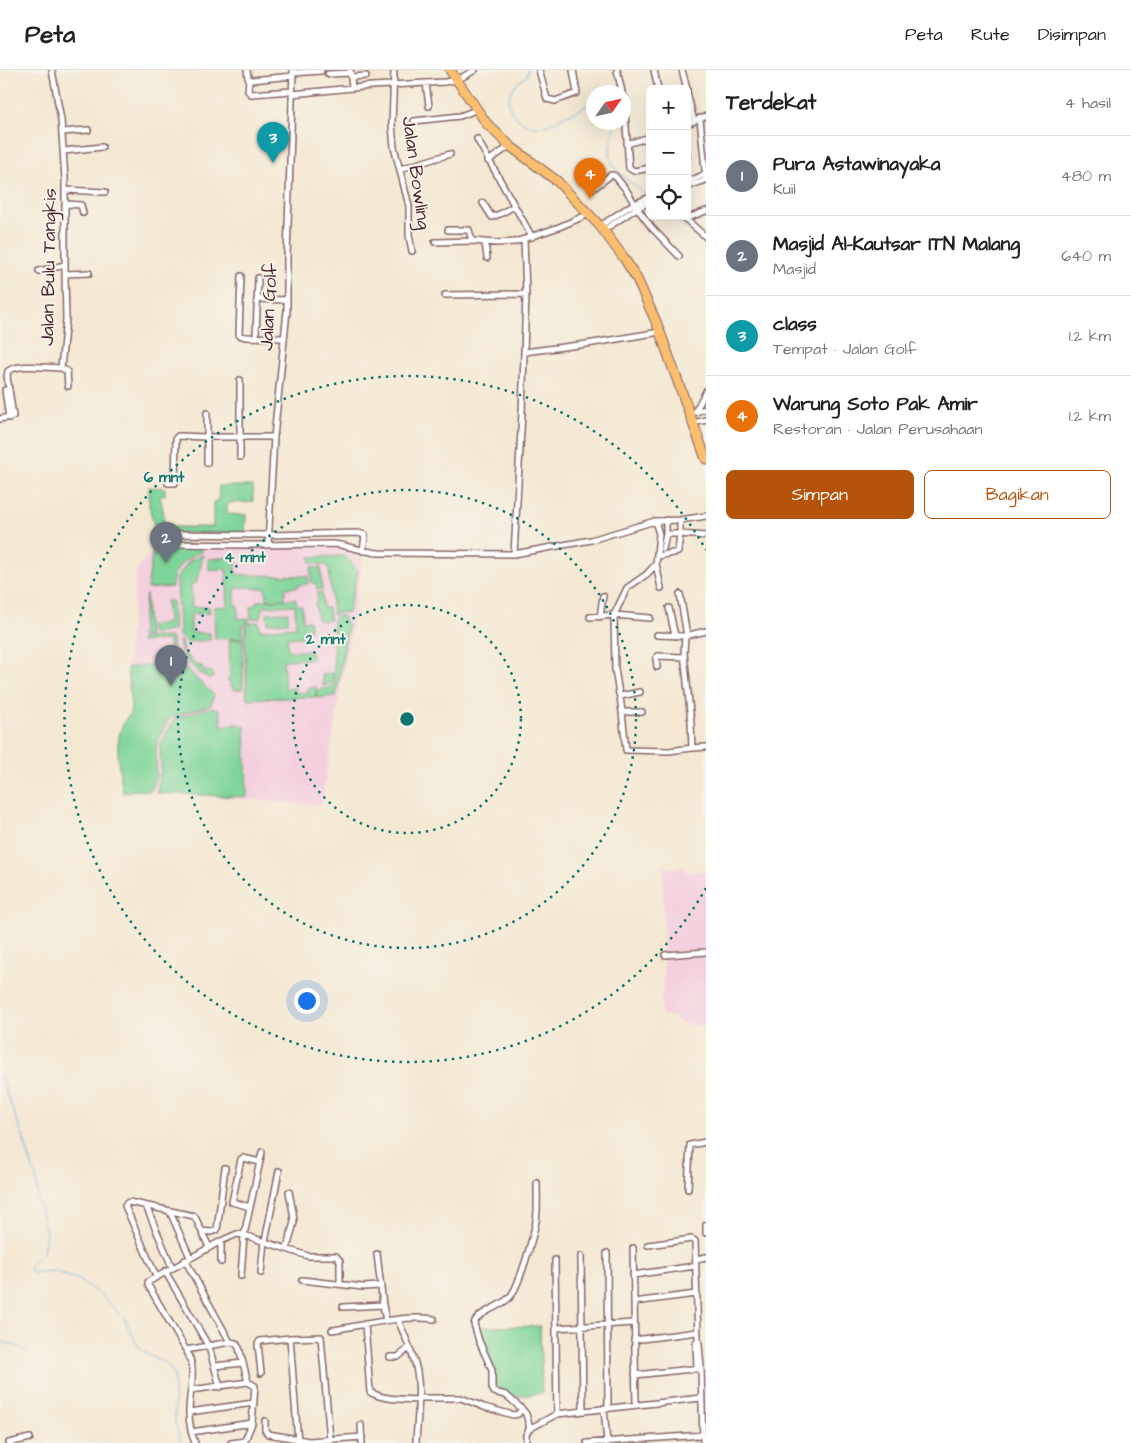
<!DOCTYPE html>
<html lang="id">
<meta charset="utf-8">
<style>
body{margin:0;font-family:"Architects Daughter",sans-serif;background:#f6f6f6;color:#222}
.controls{position:absolute;right:15px;top:15px;display:grid;overflow:hidden;border-radius:8px;box-shadow:0 5px 20px #0002}
.controls button{width:45px;height:45px;display:grid;place-items:center;padding:0;border:0;border-bottom:1px solid #e0e0e0;background:#fff;color:#222;font:25px sans-serif}
.compass{position:absolute;left:586px;top:15px;width:45px;height:45px;border-radius:50%;background:#fff;box-shadow:0 5px 20px #0002;rotate:56deg}
.you{position:absolute;left:306px;top:930px;width:18px;height:18px;margin:-12px;border:4px solid #fff;border-radius:50%;background:#1a73e8;box-shadow:0 0 0 8px #1a73e833}
.badge{display:grid;place-items:center;width:32px;height:32px;border-radius:50%;background:#b45309;color:#fff;font-size:16px;font-weight:700}
.pin{position:absolute;translate:-50% -41px;filter:drop-shadow(0 1px 2px #0008)}
.pin::after{content:'';position:absolute;top:26px;width:18px;height:15px;background:inherit;clip-path:polygon(0 0,100% 0,50% 100%)}
.list{margin:0;padding:0;list-style:none}
h2{display:flex;justify-content:space-between;align-items:center;height:65px;margin:0;padding:0 20px;font-size:21px}
h2 small{font-size:16px;font-weight:400;color:#767676}
.list li{display:grid;grid-template-columns:32px 1fr auto;gap:15px;align-items:center;box-sizing:border-box;height:80px;padding:0 20px;border-top:1px solid #e0e0e0}
.list b{display:block;font-size:19px;white-space:nowrap}
.list p{margin:0;font-size:16px;white-space:nowrap;color:#767676}
.list em{font-size:16px;font-style:normal;color:#767676}
.actions{display:flex;gap:10px;padding:15px 20px}
.actions a{flex:1;padding:11px 0;border:1px solid #b45309;border-radius:8px;text-align:center;font-size:18px;color:#b45309}
.actions .main{background:#b45309;color:#fff}
.icon{flex:none;width:28px;height:28px;fill:none;stroke:currentColor;stroke-width:2;stroke-linecap:round;stroke-linejoin:round}
.map{position:relative;flex:none;width:706px;height:1373px;overflow:hidden}
header{display:flex;align-items:center;gap:30px;box-sizing:border-box;height:70px;padding:0 25px;background:#fff;border-bottom:1px solid #e0e0e0}
header strong{font-size:24px}
nav{display:flex;gap:28px;margin-inline-start:auto;font-size:18px}
main{display:flex}
aside{flex:1;background:#fff}
.map>svg:first-child{display:block}
</style>
<header>
<strong>Peta</strong>
<nav><a>Peta</a><a>Rute</a><a>Disimpan</a></nav>
</header>
<main>
<div class="map">
<svg width="706" height="1373" viewBox="0 0 706 1373">
<rect width="100%" height="100%" fill="#f7f3e8"/>
<filter id="ink" filterUnits="userSpaceOnUse"><feTurbulence type="fractalNoise" baseFrequency=".02" numOctaves="2"/><feDisplacementMap in="SourceGraphic" scale="10" xChannelSelector="R" yChannelSelector="G"/><feConvolveMatrix kernelMatrix="1 2 1 2 8 2 1 2 1" color-interpolation-filters="sRGB"/></filter>
<filter id="wash" filterUnits="userSpaceOnUse"><feTurbulence type="fractalNoise" baseFrequency=".0096" numOctaves="4" result="noise"/><feDisplacementMap in="SourceGraphic" scale="20" xChannelSelector="R" yChannelSelector="G"/><feGaussianBlur stdDeviation="1.12" result="paint"/><feColorMatrix in="noise" values="0 0 0 0 0 0 0 0 0 0 0 0 0 0 0 0 0 1.4 0 .05"/><feComposite in="paint" operator="in"/></filter>
<g filter="url(#wash)">
<rect width="100%" height="100%" fill="#f4e8d3"/>
<!-- built -->
<path fill="#f4cfde" d="M340 477 364 485 321 735 127 720 134 646 127 595 137 499 155 478Z
M685 797 686 802 706 801V879L664 883 663 798Z
M706 884V956H692L680 952 673 946 661 945 664 888Z"/>
<!-- green -->
<path fill="#7fd599" stroke="#647a62" d="M219 416H253V432L227 433V444L246 445 245 463H171V457H213V432H218Z
M149 417 165 418V425L160 426 164 445V455L154 456 149 436Z
M171 457 170 474 202 476V482C186 486 172 500 172 517L147 519 153 480 154 458Z
M203 485 199 506H197V513L191 514 192 537H209L210 543 191 544V563H210V570L186 572 179 566 177 508 190 490Z
M345 486 358 501 348 543 340 542 333 546 329 499 326 495 311 493 310 487Z
M236 487V502L239 505 308 506V514L298 515V517L285 518V529L267 530 265 518 254 519 253 517 235 518V536H238V549L249 548V551L243 555V568L215 569 214 537 228 536 226 499 209 500 208 489Z
M311 497 321 498 322 519 317 520 316 513H311Z
M322 522 323 538H328L330 550 322 551 317 549 315 533 317 532V523Z
M146 524 148 563 149 566H141Z
M296 529V532L300 536H302L303 551H310V560H307L303 567 287 568 288 581H307V583H312V589L283 590 285 619 295 618V623L308 622V618L316 617V627L247 629 245 569 246 555 248 553 259 552 260 560 296 557 295 535 262 537 261 548 251 549 250 538 257 533V531Z
M166 531H172L174 560 155 564H152L150 556 168 553Z
M288 542V552L268 553 267 543Z
M341 545 343 547 348 556 336 626 316 628 317 620 328 618 334 613 333 550 336 547Z
M169 567 172 569 173 582 180 591H178L214 625 211 635 169 648C166 656 157 669 156 677 155 691 160 709 150 721L134 720 123 723C119 699 111 664 130 644L131 637 127 598 178 591H170L169 570 141 572V568Z
M243 569V619L234 620 227 609 230 607 229 570Z
M179 571H181L183 581 196 595 202 596 203 601 212 602 213 608 209 609C195 600 181 589 179 571Z
M332 603 333 611 331 613 323 616 322 604Z
M213 637 220 640 222 656 237 654 245 656 247 727 157 723 161 698 160 676 174 649Z
M540 1256 542 1323 512 1327 496 1320C493 1313 496 1306 494 1299 491 1285 483 1271 478 1257Z"/>
<g fill="none" stroke-linecap="round" stroke-linejoin="round">
<!-- stream -->
<path stroke="#67a8db" stroke-width="1" d="M528 0 526 7C506 17 502 41 523 52 527 54 530 56 534 56 545 58 553 53 562 47 573 42 584 39 594 32
M615 52C603 100 613 97 646 125
M671 146 706 175
M0 1006 21 1061 29 1086 36 1108 39 1133 46 1163 43 1183 31 1194 29 1200 34 1203 54 1201 78 1210 103 1227 124 1248 138 1276 148 1285 165 1292 174 1304 175 1352 181 1373
M0 1272 15 1275 28 1282"/>
</g>
</g>
<g filter="url(#ink)">
<g fill="none" stroke-linecap="round" stroke-linejoin="round">
<!-- street casing -->
<g stroke="#866566" stroke-width="8">
<path id="street" d="M247 0 248 8 251 10 293 6
M350 0 352 17
M394 0 392 54 393 66 394 77 409 136V165L412 181
M539 0 547 29 555 31 577 23 573 0
M617 0 622 22
M654 0 658 19
M682 0 687 19
M293 3 321 1
M328 4 351 3
M351 7 366 6
M249 10 248 21 251 24 292 21
M426 13 429 36
M687 22 694 51
M292 24 372 16 445 12 457 10 475 0
M624 28 629 98 634 101 650 98
M700 48 706 110
M414 51 460 46 476 40
M687 54 706 46
M62 62 88 60
M477 69 532 167
M627 74 650 67
M64 81 102 77
M687 86V87
M488 91 510 76
M400 99 450 84
M687 112 706 104
M687 117 706 110
M594 118 611 105 615 106 627 121 637 138 652 158 679 186
M66 120 105 122
M483 133 492 147 502 143 514 136
M66 134 81 135 83 143
M682 146 706 167
M685 149 706 141
M600 156 630 136 650 127
M448 160H469L472 171
M604 160 637 138 650 132
M435 172 472 171 496 173 515 172 559 157 589 144
M485 173 487 188
M39 201 65 195
M65 204 89 203
M241 206 239 265 245 267 283 268
M445 225 526 224
M257 229 287 230
M256 267 258 208
M524 282 587 274 660 262
M61 298 67 301 68 316
M240 310V387
M5 320 9 348
M695 342 706 339
M689 343 695 342 706 321
M0 349 13 346 7 306 8 301C19 293 47 298 61 298L66 249 65 204V109L61 50 52 0
M693 353 706 350
M207 393V343
M168 413H175L176 368 178 366 207 367H274
M666 464V450
M268 475 274 367 287 241V186L293 0
M663 479 666 464H680V450
M363 481 365 465 358 463 268 465 174 464 172 465 171 472 173 474 249 475 334 474C350 476 364 482 379 483L514 484 591 470 655 451 680 450 706 446
M514 484 522 343 526 224 524 169
M658 486 678 482 680 464 706 466
M656 494 661 518
M680 524 687 566
M669 538 675 566
M590 547 614 545 650 548
M600 547 603 526
M685 566 706 561
M657 597 656 588 658 586 684 587
M640 622 620 626 619 624 615 599 614 545 627 518 647 504 656 494 659 464 655 451
M620 626 622 642
M642 642H622L626 680 669 681 692 678 691 652 684 583 685 566 657 565
M692 678 706 677
M665 885 706 882
M688 1119 690 1075 706 1072
M146 1136 172 1197
M250 1137 232 1132 241 1089 243 1088 260 1092
M170 1142 190 1187
M706 1155V1163
M202 1161 211 1162 217 1160 225 1098
M221 1171V1192
M265 1171 279 1101
M648 1175 692 1169 695 1171 698 1269 699 1274 701 1298 703 1373
M633 1178 636 1334
M287 1179 294 1152 293 1142 289 1122
M607 1183 608 1337
M377 1184 383 1235 386 1251
M581 1186 583 1340
M696 1189 706 1187
M185 1190 230 1272
M555 1190 557 1344
M165 1201 209 1277 220 1317
M261 1203 264 1171
M633 1205 695 1196
M156 1206 125 1136 127 1133 129 1132 194 1146 196 1149 209 1177
M241 1206 244 1165 262 1082
M302 1210 363 1217 380 1216
M634 1232 696 1224
M343 1237 383 1235
M398 1250C405 1267 414 1284 417 1302 421 1325 417 1350 416 1373
M365 1254 370 1322C383 1330 403 1329 418 1330
M556 1258 634 1253
M332 1260C365 1255 400 1245 434 1249
M290 1268 298 1372
M698 1269 696 1274 697 1298 698 1299
M634 1270 697 1262
M186 1280 148 1215V1212L221 1171 237 1164 244 1165 308 1186H336L340 1191V1214
M390 1287H398L409 1278
M214 1296 243 1293
M261 1303 258 1274 260 1271 290 1268 321 1267 330 1370
M635 1305 701 1298
M191 1320 248 1312 255 1316 252 1353 244 1373
M418 1328H461L484 1337 513 1345 518 1344 522 1339
M604 1338 607 1373
M189 1342 254 1333
M265 1351V1360L268 1364 309 1371 362 1367
M361 1355 362 1373
M530 1359 526 1344 522 1339 506 1325 494 1322 492 1318V1300L479 1271 474 1254C477 1242 501 1237 510 1227 520 1215 533 1167 536 1151 538 1139 537 1125 537 1113
M191 1362 252 1353
M9 1373 30 1368
M195 1373C191 1363 189 1353 189 1342 189 1321 198 1299 186 1280L230 1272 236 1273 239 1278 248 1312
M231 1373 245 1371
M526 1373V1365L529 1359 557 1344 701 1328
M587 1373 703 1365"/>
</g>
<!-- primary casing -->
<g stroke="#866566" stroke-width="11">
<path id="primary" d="M450 0 487 54 510 76 557 111 600 156 624 188 637 209 657 254 706 389"/>
</g>
<!-- street -->
<use href="#street" stroke="#fff" stroke-width="5"/>
<!-- primary -->
<use href="#primary" stroke="#fabe6e" stroke-width="9"/>
</g>
</g>
<!-- distance rings -->
<g fill="none" stroke="#0f766e" stroke-width="2.5" stroke-dasharray="2.5 5">
<circle cx="407" cy="649" r="114"/>
<circle cx="407" cy="649" r="229"/>
<path d="M706 818A343 343 0 1 1 706 480"/>
</g>
<g text-anchor="middle" dominant-baseline="central" stroke-width="4" stroke-linejoin="round" paint-order="stroke">
<!-- street labels -->
<g font-size="19" fill="#4a1f2b" stroke="#f7f3e8">
<text transform="translate(416 103) rotate(82)">Jalan Bowling</text>
<text transform="translate(49 197) rotate(-89)">Jalan Bulu Tangkis</text>
<text transform="translate(269 237) rotate(-87)">Jalan Golf</text>
</g>
</g>
<circle cx="407" cy="649" r="8" fill="#0f766e" stroke="#f7f3e8" stroke-width="2.5"/>
<g font-size="15" text-anchor="middle" font-weight="bold" fill="#0f766e" stroke="#f7f3e8" stroke-width="4" stroke-linejoin="round" paint-order="stroke">
<text x="164" y="412">6 mnt</text>
<text x="245" y="492">4 mnt</text>
<text x="326" y="574">2 mnt</text>
</g>
</svg>
<div class="controls">
<button>+</button>
<button>−</button>
<button><svg class="icon" aria-label="locate" viewBox="0 0 24 24"><circle cx="12" cy="12" r="6"/><path d="M12 2v4M12 18v4M2 12h4M18 12h4"/></svg></button>
</div>
<svg class="compass" viewBox="-18 -18 36 36"><path d="M0-13l5 13h-10z" fill="#e53935"/><path d="M0 13l5-13h-10z" fill="#767676"/></svg>
<div class="you"></div>
<div class="pin badge" style="left:171px;top:616px;background:#6b7280">1</div>
<div class="pin badge" style="left:166px;top:493px;background:#6b7280">2</div>
<div class="pin badge" style="left:273px;top:93px;background:#0f9aa8">3</div>
<div class="pin badge" style="left:590px;top:129px;background:#e8710a">4</div>
</div>
<aside>
<h2>Terdekat<small>4 hasil</small></h2>
<ul class="list">
<li><span class="badge" style="background:#6b7280">1</span><div><b>Pura Astawinayaka</b><p>Kuil</p></div><em>480 m</em></li>
<li><span class="badge" style="background:#6b7280">2</span><div><b>Masjid Al-Kautsar ITN Malang</b><p>Masjid</p></div><em>640 m</em></li>
<li><span class="badge" style="background:#0f9aa8">3</span><div><b>class</b><p>Tempat · Jalan Golf</p></div><em>1.2 km</em></li>
<li><span class="badge" style="background:#e8710a">4</span><div><b>Warung Soto Pak Amir</b><p>Restoran · Jalan Perusahaan</p></div><em>1.2 km</em></li>
</ul>
<div class="actions"><a class="main">Simpan</a><a>Bagikan</a></div>
</aside>
</main>
